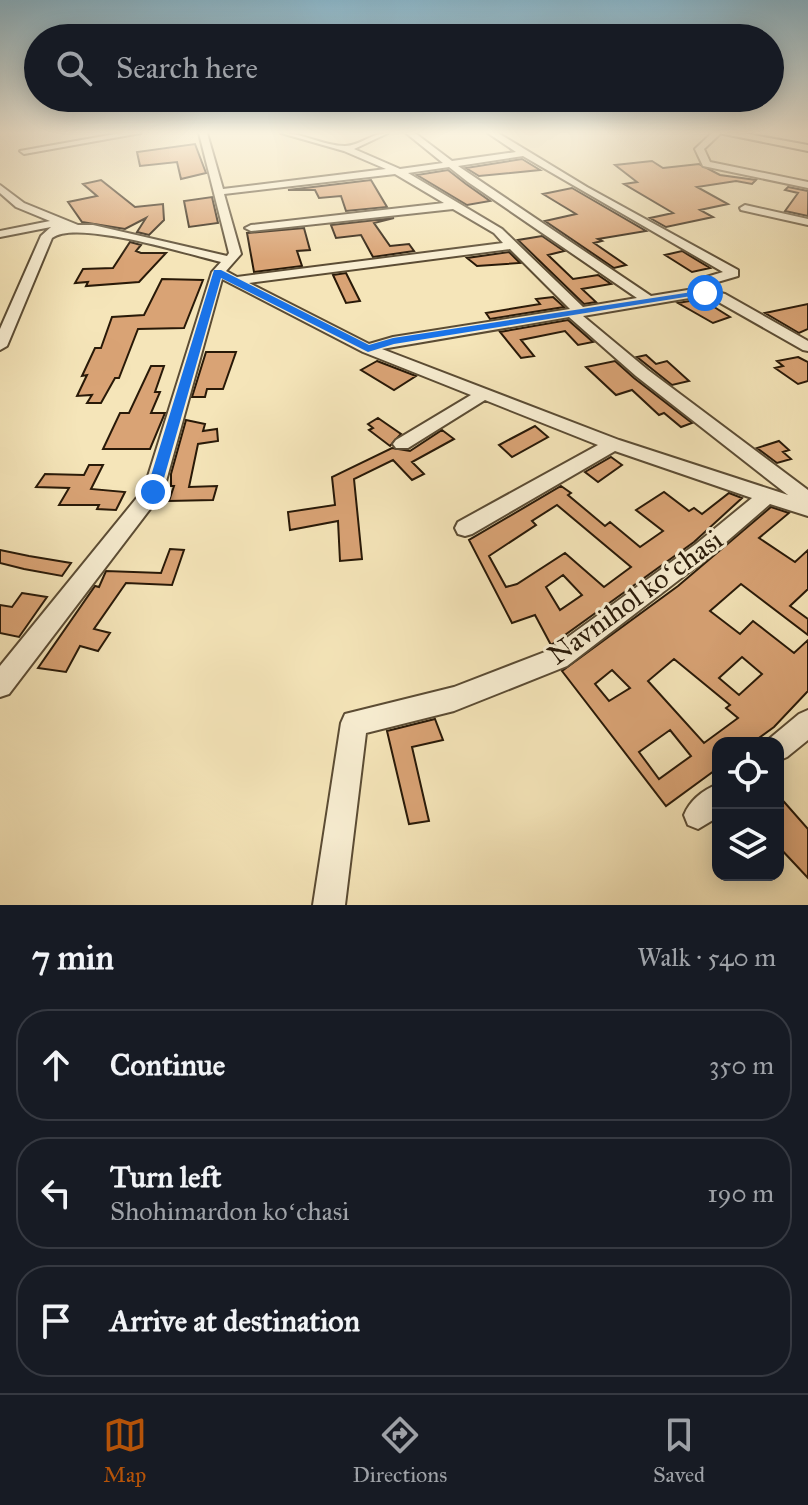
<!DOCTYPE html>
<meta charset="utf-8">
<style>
body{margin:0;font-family:"IM FELL Great Primer",serif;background:#20242c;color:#f1f3f6}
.controls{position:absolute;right:24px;bottom:24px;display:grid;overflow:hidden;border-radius:16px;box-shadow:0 4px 20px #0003}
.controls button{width:72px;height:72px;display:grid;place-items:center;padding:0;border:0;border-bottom:2px solid #363941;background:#171b24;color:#f1f3f6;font:40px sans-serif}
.stop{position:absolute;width:24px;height:24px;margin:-18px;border:6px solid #1a73e8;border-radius:50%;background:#fff}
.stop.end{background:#1a73e8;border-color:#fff;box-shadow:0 2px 8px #0008}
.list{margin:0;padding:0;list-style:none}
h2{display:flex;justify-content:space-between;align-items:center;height:104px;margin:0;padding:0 32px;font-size:34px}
h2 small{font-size:26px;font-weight:400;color:#9ea1a6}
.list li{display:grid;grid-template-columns:52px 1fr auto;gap:24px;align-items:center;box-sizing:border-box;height:112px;margin:0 16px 16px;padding:0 16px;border:2px solid #363941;border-radius:32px}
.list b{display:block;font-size:30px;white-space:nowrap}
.list p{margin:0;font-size:26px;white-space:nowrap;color:#9ea1a6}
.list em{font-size:26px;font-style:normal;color:#9ea1a6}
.icon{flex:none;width:44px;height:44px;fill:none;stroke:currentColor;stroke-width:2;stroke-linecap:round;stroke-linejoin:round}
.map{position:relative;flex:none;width:808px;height:905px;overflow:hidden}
.search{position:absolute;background:#171b24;box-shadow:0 4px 20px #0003;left:24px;right:24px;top:24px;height:88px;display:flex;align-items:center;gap:20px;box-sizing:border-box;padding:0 28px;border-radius:44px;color:#9ea1a6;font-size:30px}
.sheet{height:488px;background:#171b24}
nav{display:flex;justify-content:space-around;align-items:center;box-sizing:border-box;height:112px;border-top:2px solid #363941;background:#171b24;font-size:22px;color:#9ea1a6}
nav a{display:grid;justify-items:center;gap:4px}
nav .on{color:#b45309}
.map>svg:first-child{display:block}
</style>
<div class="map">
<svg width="808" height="905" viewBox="0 0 808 905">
<rect width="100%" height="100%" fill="#f5e5b9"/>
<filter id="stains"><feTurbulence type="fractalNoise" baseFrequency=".0025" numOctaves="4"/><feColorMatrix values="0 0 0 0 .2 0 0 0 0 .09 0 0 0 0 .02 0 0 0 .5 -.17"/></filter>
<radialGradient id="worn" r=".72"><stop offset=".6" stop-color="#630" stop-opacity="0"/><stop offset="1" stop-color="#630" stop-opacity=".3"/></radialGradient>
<!-- building -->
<path fill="#d9a375" stroke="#281908" stroke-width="2" fill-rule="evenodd" d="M195 144 206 173 181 179 177 162 140 166 137 152Z
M522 159 540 170 479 176 466 168Z
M652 161 663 168 699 164 720 175 756 180 752 184 736 181 697 187 728 204 700 210 713 217 666 227 650 218 673 213 624 184 637 182 615 165Z
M448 170 466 184 490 201 467 205 417 175Z
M101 180 135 207 163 204 164 220 149 235 137 232 146 218 125 229 82 222 68 202 97 196 83 184Z
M371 180 387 207 346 211 341 196 319 198 315 190H288Z
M788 187 808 191V216L785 211 798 193 785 190Z
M572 188 646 231 598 239 602 241 594 243 626 265 614 268 545 221 576 214 543 194Z
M212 197 218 223 189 227 184 201Z
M394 218 374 223 390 246 409 244 414 251 373 257 361 235 336 238 331 225Z
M304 228 310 250 297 251 302 266 254 272 247 233Z
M542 236 564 251 548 255 573 279 598 275 611 284 582 289 596 302 584 304 518 240Z
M130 242 141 245 136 251 141 253H166L139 282 86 286 88 282 75 283 83 269 113 268Z
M682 251 710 268 692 272 665 255Z
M509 252 520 263 477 266 467 258Z
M346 273 360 301 346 303 333 275Z
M162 279 203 280 184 328 138 329 119 378H115L101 403H87L92 395 77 396 87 375 82 376 95 348H101L112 317 144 315Z
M553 297 564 307 490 319 486 313 540 304 536 299Z
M701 299 703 300 730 317 713 323 678 303Z
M808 304V329L799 333 765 313Z
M568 320 593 342 578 345 565 331 521 340 534 356 521 358 500 332Z
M206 352H236L223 389H207L205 397H192Z
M646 355 656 364 667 361 689 381 672 385 637 357Z
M798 357 808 362V381L798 384 775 368 783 366 777 361Z
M377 361 416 376 394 390 361 370Z
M615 361 634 378 692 423 681 427 664 413 659 415 632 390 616 395 586 367Z
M151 366H164L155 392H160L151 413H165L150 449H103L120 413H129Z
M378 418 401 434 390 446 369 430 373 428 368 424Z
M186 420 205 424 203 431 217 429 218 441 198 444 189 487 217 486 213 500 169 501 174 486H171V474Z
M535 426 548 437 512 457 499 445Z
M442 430 454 439 412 462 424 474 412 480 393 460 354 479 362 559 340 561 338 521 290 530 288 512 335 505 332 477 392 448 410 451Z
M779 441 789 450 783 452 791 459 777 463 757 448Z
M611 457 622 465 598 482 585 472Z
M89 465H103L91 489 125 492 116 510 97 509 99 505H59L69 488 36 487 45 474 84 475Z
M561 486 571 493 568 495 605 526 610 522 640 547 663 531 636 510 664 492 689 511 694 508 702 514 729 493 742 498 694 542 551 645 535 615 512 623 469 540ZM557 505 631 567 604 587 565 553 517 584 506 587 489 556 536 525 532 521ZM563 575 582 595 560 610 546 587Z
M771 507 789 513 759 538 795 562 808 550V589L790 606 808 619V635L741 584 710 611 740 634 753 621 794 653 808 640V691L774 727 752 743H718V768L666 806 562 671 678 586ZM742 657 762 674 739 695 719 678ZM674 659 730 705 726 708 738 718 704 743 648 681ZM612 670 630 688 609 701 595 684ZM670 730 691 756 659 779 639 752Z
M170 549 184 550 172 585 126 583 94 629 110 633 98 651 80 646 66 672 38 668 95 586 99 587 106 571 161 573Z
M0 550 29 556 71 563 62 576 24 569 0 563Z
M22 593 47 597 19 637 0 633V605L12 607Z
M435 719 443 740 412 747 429 821 409 824 387 731Z
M778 795 808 829V878L778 846Z"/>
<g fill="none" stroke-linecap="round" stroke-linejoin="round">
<!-- minor casing -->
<g stroke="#5b4c34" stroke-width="4">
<path id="minor" d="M121 133H141L24 154 20 151Z
M199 133H207L223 189 386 169 344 151 281 133C303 133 324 146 345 146 359 146 372 133 388 133L354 149 400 169 443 163 406 133H415L452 161 516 152 488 133H498L587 187 738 270V276L714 283 712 291 725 294 808 341V351L803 350 715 300 701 296 583 316 648 370 808 490V516L770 504 710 556 567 666 454 711 366 733 345 905H313L341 723 345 714 454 687 550 650 696 544 752 498 615 451 472 534 465 536 458 534 455 528 458 522 598 445 485 400 408 448H396L393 444 396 440 471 395 363 352 222 279 163 492 9 694 0 697V666L144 489 212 272 221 262C188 254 76 219 52 238L7 346 0 350V329L41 236 51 227 0 237V231L50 221 16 207 0 193V185L24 203 78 225H93L227 256 229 253ZM523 156 723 272 703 278 700 288 651 296 458 166ZM449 167 468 182 637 298 583 307 502 229 408 173ZM395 174 444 203 251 225 245 228 251 231 453 209 494 233 503 243 237 277 226 271 241 254 224 194ZM510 249 570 309 393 337 369 344 249 283ZM569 317 636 376 788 495 619 440 382 349Z
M712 133H721L704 149 710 162 808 182V188L703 166 695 149Z
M745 205 808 219V225L741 210 740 208Z
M808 710V740L787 757 778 761V743H767L769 739 799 714Z
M718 784V817L698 829 688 825 684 815C690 800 703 790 718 784Z"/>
</g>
<!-- major casing -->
<g stroke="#281908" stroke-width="4">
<path id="major" d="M719 133H742L808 145V151Z"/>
</g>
<!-- minor -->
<use href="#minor" fill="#f8eed2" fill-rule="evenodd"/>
<!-- major -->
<use href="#major" fill="#f5e5b9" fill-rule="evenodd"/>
</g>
<!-- sky -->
<linearGradient id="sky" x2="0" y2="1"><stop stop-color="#8ab9cf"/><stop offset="0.51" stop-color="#faf3e0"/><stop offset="1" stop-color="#faf3e0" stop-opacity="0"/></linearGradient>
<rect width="808" height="260" fill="url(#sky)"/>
<!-- route -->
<path fill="#1a73e8" d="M214 270H221L369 345 393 338 705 290 710 293 394 344 368 352 221 278 160 492 153 497 146 492Z"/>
<g text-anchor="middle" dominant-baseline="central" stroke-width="6" stroke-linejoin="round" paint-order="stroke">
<!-- near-street labels -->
<g font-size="28" fill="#281908" stroke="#f8eed2">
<text transform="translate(635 597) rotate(-36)">Navnihol koʻchasi</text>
</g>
</g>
<rect width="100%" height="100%" filter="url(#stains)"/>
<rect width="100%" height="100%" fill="url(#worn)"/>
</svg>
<div class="controls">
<button><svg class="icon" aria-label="locate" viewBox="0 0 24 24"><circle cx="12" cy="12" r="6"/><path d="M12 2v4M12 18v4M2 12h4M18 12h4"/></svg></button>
<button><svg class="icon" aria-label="layers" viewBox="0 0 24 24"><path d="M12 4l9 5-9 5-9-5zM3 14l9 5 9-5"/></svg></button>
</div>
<div class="stop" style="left:705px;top:293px"></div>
<div class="stop end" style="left:153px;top:492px"></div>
<div class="search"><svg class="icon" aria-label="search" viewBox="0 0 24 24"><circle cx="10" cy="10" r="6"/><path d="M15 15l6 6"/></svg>Search here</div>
</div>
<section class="sheet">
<h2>7 min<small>Walk · 540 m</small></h2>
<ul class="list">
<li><svg class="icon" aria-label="ahead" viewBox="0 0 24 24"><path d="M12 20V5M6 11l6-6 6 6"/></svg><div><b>Continue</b></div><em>350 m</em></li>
<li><svg class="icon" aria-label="left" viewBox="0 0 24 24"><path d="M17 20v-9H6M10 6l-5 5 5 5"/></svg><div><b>Turn left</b><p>Shohimardon koʻchasi</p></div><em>190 m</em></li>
<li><svg class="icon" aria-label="arrive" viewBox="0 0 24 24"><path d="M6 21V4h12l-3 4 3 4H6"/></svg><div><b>Arrive at destination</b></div></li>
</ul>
</section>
<nav>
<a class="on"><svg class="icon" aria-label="map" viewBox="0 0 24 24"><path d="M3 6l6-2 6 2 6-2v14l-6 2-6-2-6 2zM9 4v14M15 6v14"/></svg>Map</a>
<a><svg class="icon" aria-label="directions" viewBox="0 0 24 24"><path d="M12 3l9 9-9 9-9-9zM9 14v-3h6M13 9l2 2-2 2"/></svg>Directions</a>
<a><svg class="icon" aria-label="saved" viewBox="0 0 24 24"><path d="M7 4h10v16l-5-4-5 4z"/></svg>Saved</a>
</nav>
